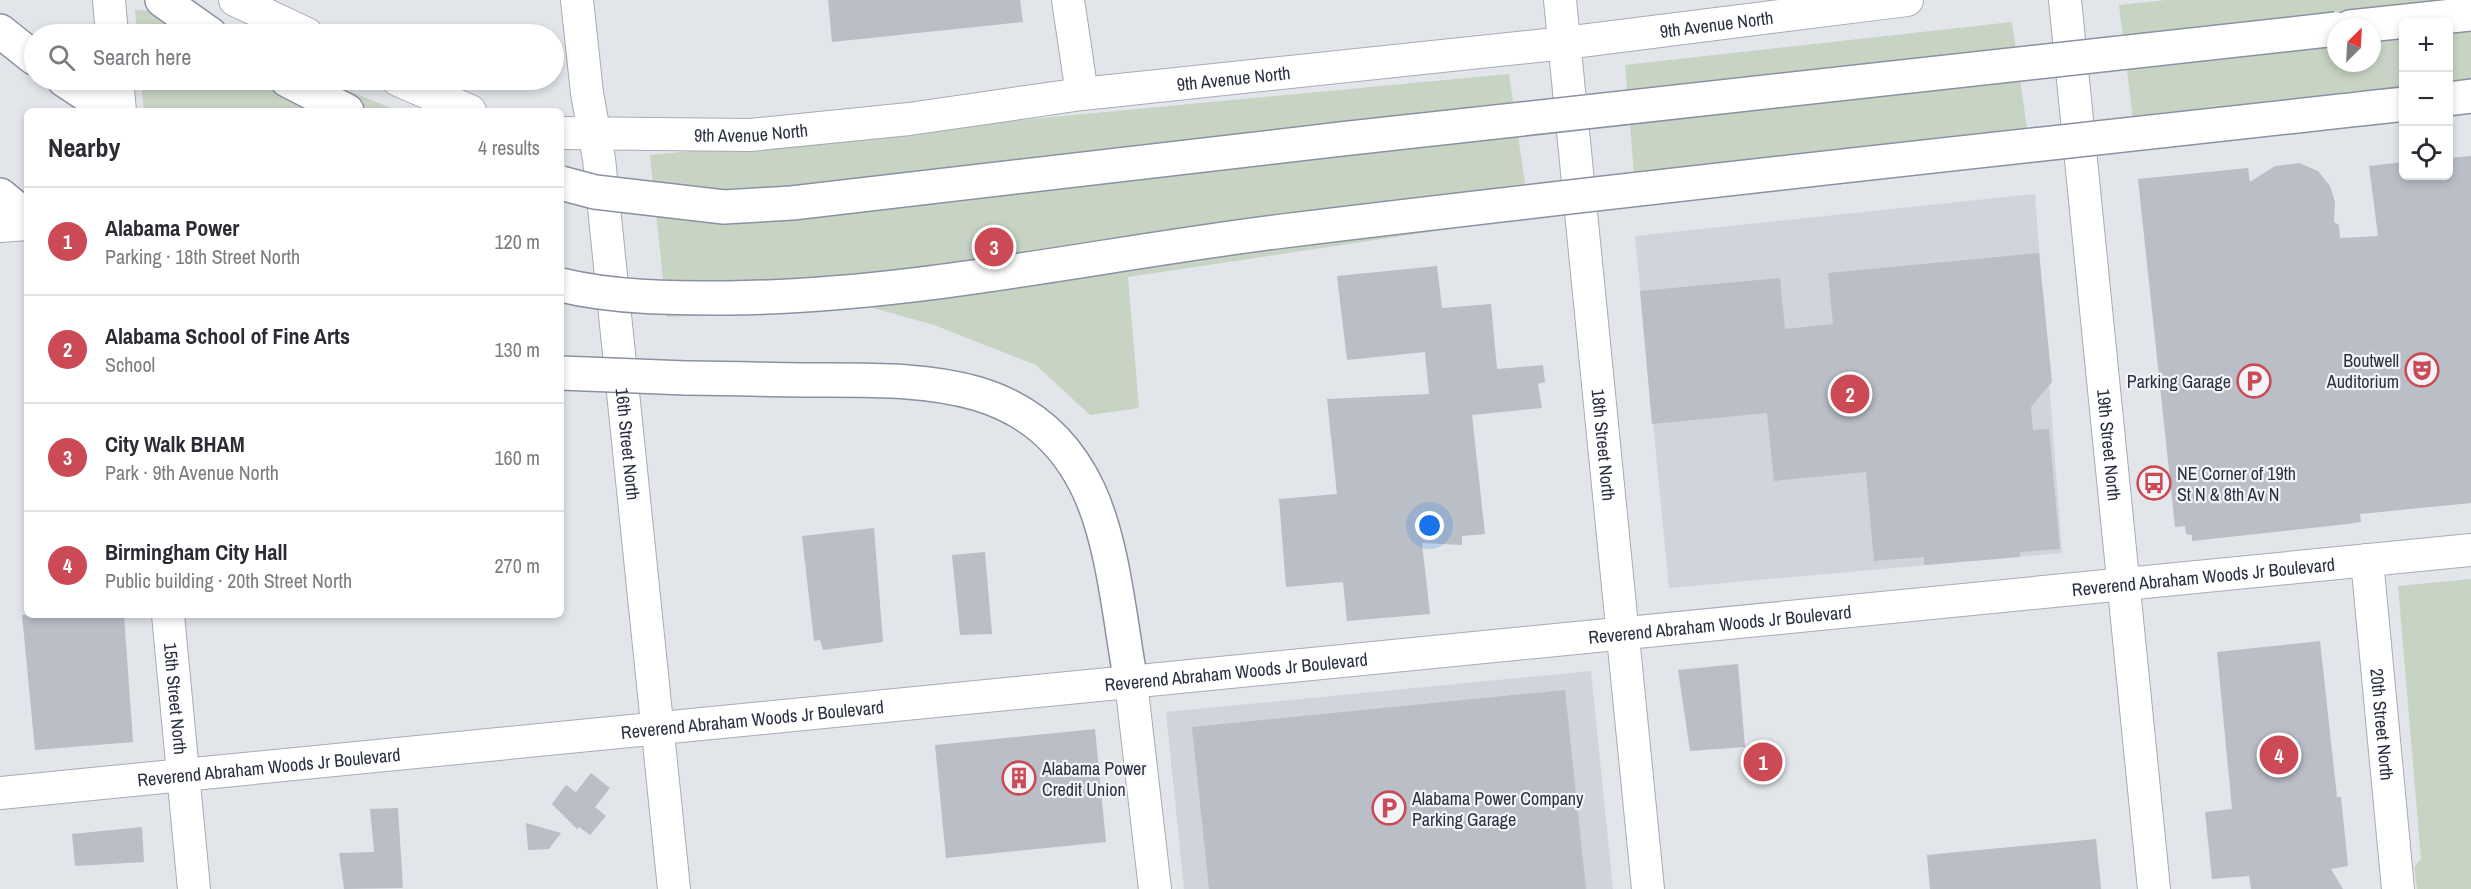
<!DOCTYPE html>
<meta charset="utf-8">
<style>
body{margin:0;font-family:"Archivo Narrow",sans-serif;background:#f7f7f7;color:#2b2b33}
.controls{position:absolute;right:18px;top:18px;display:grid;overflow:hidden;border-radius:9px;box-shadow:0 3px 9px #0003}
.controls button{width:54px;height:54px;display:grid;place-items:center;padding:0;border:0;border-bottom:2px solid #e1e1e2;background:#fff;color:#2b2b33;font:30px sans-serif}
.compass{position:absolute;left:2327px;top:18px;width:54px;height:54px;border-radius:50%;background:#fff;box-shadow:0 3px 9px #0003;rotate:24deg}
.you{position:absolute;left:1430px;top:526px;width:21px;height:21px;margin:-15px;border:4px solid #fff;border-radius:50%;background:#1a73e8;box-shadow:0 0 0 9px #1a73e833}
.badge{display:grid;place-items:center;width:39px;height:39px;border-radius:50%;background:#cc4a55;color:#fff;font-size:20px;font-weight:700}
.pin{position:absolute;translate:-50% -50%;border:3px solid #fff;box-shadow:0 2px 6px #0006}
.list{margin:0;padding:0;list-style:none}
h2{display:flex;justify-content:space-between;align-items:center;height:78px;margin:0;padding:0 24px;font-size:26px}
h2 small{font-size:20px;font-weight:400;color:#7c7c81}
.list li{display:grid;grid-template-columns:39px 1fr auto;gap:18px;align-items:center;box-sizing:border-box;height:108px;padding:0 24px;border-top:2px solid #e1e1e2}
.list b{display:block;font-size:22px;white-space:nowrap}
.list p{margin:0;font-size:20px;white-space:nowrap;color:#7c7c81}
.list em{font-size:20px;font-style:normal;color:#7c7c81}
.icon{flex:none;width:33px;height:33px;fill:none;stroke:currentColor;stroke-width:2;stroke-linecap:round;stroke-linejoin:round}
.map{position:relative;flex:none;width:2471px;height:889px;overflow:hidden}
.search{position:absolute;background:#fff;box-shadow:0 3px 9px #0003;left:24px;top:24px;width:540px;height:66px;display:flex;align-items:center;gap:15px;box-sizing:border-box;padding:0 21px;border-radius:33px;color:#7c7c81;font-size:22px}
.panel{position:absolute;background:#fff;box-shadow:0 3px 9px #0003;left:24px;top:108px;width:540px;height:510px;border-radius:9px}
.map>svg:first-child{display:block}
</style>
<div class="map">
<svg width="2471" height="889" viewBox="0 0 2471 889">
<rect width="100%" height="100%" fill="#e2e5ea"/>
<!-- built -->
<path fill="#d0d4dc" d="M2035 194 2062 553 1669 588 1635 236Z
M1591 671 1613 889H1184L1166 712Z"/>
<!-- green -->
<path fill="#c7d4c4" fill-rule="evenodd" d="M2166 0H2471V110L2449 113 2448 22H2404L2403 117 2136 144 2119 5ZM2336 27H2372V63H2336Z
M135 10 192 14 230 34H137Z
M2012 22 2030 150 1636 198 1625 65Z
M1509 74 1530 217 1128 277 1139 408 1090 415 1036 365 934 325 866 306 667 317 650 155Z
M141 80H322L398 111H144Z
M2471 579V889H2417L2414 867 2421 859 2398 586Z"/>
<!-- building -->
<path fill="#babec7" d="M828 0H1020L1023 22 832 42Z
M2471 156V503L2360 514 2361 522 2348 524 2192 541V535L2186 534 2185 526 2175 527 2138 179 2248 168 2250 182 2275 166 2299 163 2318 171 2330 186 2335 202 2334 222 2339 225 2340 238 2378 236 2369 166 2403 162V176H2448V158Z
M2039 253 2052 382 2031 407 2033 430 2049 429 2060 549 2020 552V557L1924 565V557L1874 561 1866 472 1774 481 1767 413 1652 424 1640 291 1780 278 1785 329 1833 324 1828 273Z
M1437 266 1442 308 1491 304 1497 369 1543 365 1545 382 1538 384 1542 408 1472 415 1485 534 1462 536V545L1422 543 1430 614 1347 621 1343 582 1286 587 1279 499 1337 494 1327 399 1429 394 1425 352 1347 360 1337 276Z
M874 528 883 642 823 650 820 640 814 641 802 536Z
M985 552 992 634 960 635 952 555Z
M22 615H124L133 742 35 750Z
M2320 641 2337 797H2341L2348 866 2331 869 2343 889H2251L2249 876 2212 879 2205 812 2232 809 2217 652Z
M1738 664 1745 747 1690 751 1678 670Z
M1565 690 1586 889H1209L1192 727Z
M1095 729 1106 842 946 858 935 745Z
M591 773 610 788 595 807 606 816 590 835 579 827 577 829 552 804 566 785 576 792Z
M398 808 403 888 344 889 339 853 374 852 370 809Z
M526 823 561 833 549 849 528 850Z
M142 827 144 862 75 866 72 834Z
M2096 839 2101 889H1930L1927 855Z"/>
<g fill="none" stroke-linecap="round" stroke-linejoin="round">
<!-- secondary casing -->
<g stroke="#a7abb4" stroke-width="34">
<g id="secondary">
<path d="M109 0 112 34"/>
<path d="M235 0 307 34"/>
<path id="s1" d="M577 0 587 93 599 159 674 889"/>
<path d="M1068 0 1082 94"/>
<path id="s2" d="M1560 0 1648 889"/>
<path id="s3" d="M2065 0 2154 889"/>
<path d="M117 80 120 111"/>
<path d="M398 80 470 111"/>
<path id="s4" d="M561 133 750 135 909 119 1082 94 1565 43 1907 0"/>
<path d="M0 226 27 224"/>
<path id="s5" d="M2367 560 2398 889"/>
<path id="s6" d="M168 615 194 889"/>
<path d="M1131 682 1155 889"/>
<path id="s7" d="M0 793 2471 550"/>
</g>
</g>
<!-- highway casing -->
<g stroke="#8a91a1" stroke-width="36">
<path id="highway" d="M162 0 210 34
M2350 27 2471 14
M0 31 34 58
M64 80 111 111
M287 80 347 111
M2448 99 2471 96
M0 195 27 217
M686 378C730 378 774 380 818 380 926 380 1036 377 1089 491 1114 545 1120 623 1131 682"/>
</g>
<!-- secondary -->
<use href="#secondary" stroke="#fff" stroke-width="32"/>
<!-- highway -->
<use href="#highway" stroke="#fff" stroke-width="33"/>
<!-- highway-bridge casing -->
<g stroke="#8a91a1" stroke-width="36" stroke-linecap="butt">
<path id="highway-bridge" d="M561 183 595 192 724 207 792 203 1341 139 2336 29
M561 285C615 298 672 298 728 298 915 296 1097 254 1283 231 1656 185 2030 146 2404 104
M561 373 686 378"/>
</g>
<!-- highway-bridge -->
<use href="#highway-bridge" stroke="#fff" stroke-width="33"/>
</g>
<!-- icons -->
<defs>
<g id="theatre-ring" transform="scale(1.725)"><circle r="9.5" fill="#f2f4f8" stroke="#cc4a55" stroke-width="1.5"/><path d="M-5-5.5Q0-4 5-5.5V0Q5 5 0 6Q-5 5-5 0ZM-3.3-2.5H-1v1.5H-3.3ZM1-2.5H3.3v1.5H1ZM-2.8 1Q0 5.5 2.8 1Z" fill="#cc4a55"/></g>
<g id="parking-ring" transform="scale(1.725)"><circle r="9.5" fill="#f2f4f8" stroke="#cc4a55" stroke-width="1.5"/><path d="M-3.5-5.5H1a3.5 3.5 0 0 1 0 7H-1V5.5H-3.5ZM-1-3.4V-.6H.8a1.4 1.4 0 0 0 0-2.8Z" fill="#cc4a55"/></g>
<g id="bus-ring" transform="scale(1.725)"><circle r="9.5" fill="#f2f4f8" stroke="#cc4a55" stroke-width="1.5"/><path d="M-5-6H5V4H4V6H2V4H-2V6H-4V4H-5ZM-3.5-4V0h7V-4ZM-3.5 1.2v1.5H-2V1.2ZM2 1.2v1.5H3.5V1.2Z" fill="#cc4a55"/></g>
<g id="building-ring" transform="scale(1.725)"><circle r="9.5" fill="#f2f4f8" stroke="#cc4a55" stroke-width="1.5"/><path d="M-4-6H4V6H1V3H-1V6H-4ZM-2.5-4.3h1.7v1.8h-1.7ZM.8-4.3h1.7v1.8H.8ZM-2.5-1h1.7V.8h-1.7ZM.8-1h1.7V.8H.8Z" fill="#cc4a55"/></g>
</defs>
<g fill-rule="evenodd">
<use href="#theatre-ring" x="2422" y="370"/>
<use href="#parking-ring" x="2254" y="381"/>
<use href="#bus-ring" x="2154" y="483"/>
<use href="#building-ring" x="1019" y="778"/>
<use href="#parking-ring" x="1389" y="808"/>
</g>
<g text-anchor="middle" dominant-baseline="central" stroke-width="4.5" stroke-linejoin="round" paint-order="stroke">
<!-- street labels -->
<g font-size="18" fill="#2a3142" stroke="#f2f4f8">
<text stroke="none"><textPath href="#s4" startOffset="1162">9th Avenue North</textPath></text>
<text stroke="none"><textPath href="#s4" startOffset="676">9th Avenue North</textPath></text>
<text stroke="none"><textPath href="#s4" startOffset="190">9th Avenue North</textPath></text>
<text stroke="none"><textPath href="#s1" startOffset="447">16th Street North</textPath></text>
<text stroke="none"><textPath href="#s2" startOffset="447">18th Street North</textPath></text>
<text stroke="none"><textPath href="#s3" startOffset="447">19th Street North</textPath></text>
<text stroke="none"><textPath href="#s7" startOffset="2214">Reverend Abraham Woods Jr Boulevard</textPath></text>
<text stroke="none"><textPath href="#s7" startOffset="1728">Reverend Abraham Woods Jr Boulevard</textPath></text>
<text stroke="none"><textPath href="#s7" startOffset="1242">Reverend Abraham Woods Jr Boulevard</textPath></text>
<text stroke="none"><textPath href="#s6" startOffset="84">15th Street North</textPath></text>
<text stroke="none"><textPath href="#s7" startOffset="756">Reverend Abraham Woods Jr Boulevard</textPath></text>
<text stroke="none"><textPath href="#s5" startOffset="165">20th Street North</textPath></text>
<text stroke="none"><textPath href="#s7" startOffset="270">Reverend Abraham Woods Jr Boulevard</textPath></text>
</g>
<!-- poi labels -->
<g font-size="18" fill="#2a3142" stroke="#f2f4f8" text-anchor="start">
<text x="2399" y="360" text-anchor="end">Boutwell<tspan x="2399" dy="21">Auditorium</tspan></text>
<text x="2231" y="381" text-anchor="end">Parking Garage</text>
<text x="2177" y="473">NE Corner of 19th<tspan x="2177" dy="21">St N &amp; 8th Av N</tspan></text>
<text x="1042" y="768">Alabama Power<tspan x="1042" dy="21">Credit Union</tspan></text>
<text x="1412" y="798">Alabama Power Company<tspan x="1412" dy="21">Parking Garage</tspan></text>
</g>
</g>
</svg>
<div class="controls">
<button>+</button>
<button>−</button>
<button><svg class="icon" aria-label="locate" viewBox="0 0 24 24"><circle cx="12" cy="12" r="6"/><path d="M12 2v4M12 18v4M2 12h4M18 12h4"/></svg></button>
</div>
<svg class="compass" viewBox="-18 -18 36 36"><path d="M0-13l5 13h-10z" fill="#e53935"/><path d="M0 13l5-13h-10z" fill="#7c7c81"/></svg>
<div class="you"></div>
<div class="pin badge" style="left:1763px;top:762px">1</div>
<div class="pin badge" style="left:1850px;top:394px">2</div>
<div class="pin badge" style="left:994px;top:247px">3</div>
<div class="pin badge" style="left:2279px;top:755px">4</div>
<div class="search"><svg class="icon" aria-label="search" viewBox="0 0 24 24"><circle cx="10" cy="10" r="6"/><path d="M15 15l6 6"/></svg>Search here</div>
<section class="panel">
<h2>Nearby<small>4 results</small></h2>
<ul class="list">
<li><span class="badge">1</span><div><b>Alabama Power</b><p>Parking · 18th Street North</p></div><em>120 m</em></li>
<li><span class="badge">2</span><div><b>Alabama School of Fine Arts</b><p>School</p></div><em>130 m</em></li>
<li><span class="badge">3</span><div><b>City Walk BHAM</b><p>Park · 9th Avenue North</p></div><em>160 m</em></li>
<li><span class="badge">4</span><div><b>Birmingham City Hall</b><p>Public building · 20th Street North</p></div><em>270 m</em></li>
</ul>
</section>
</div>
